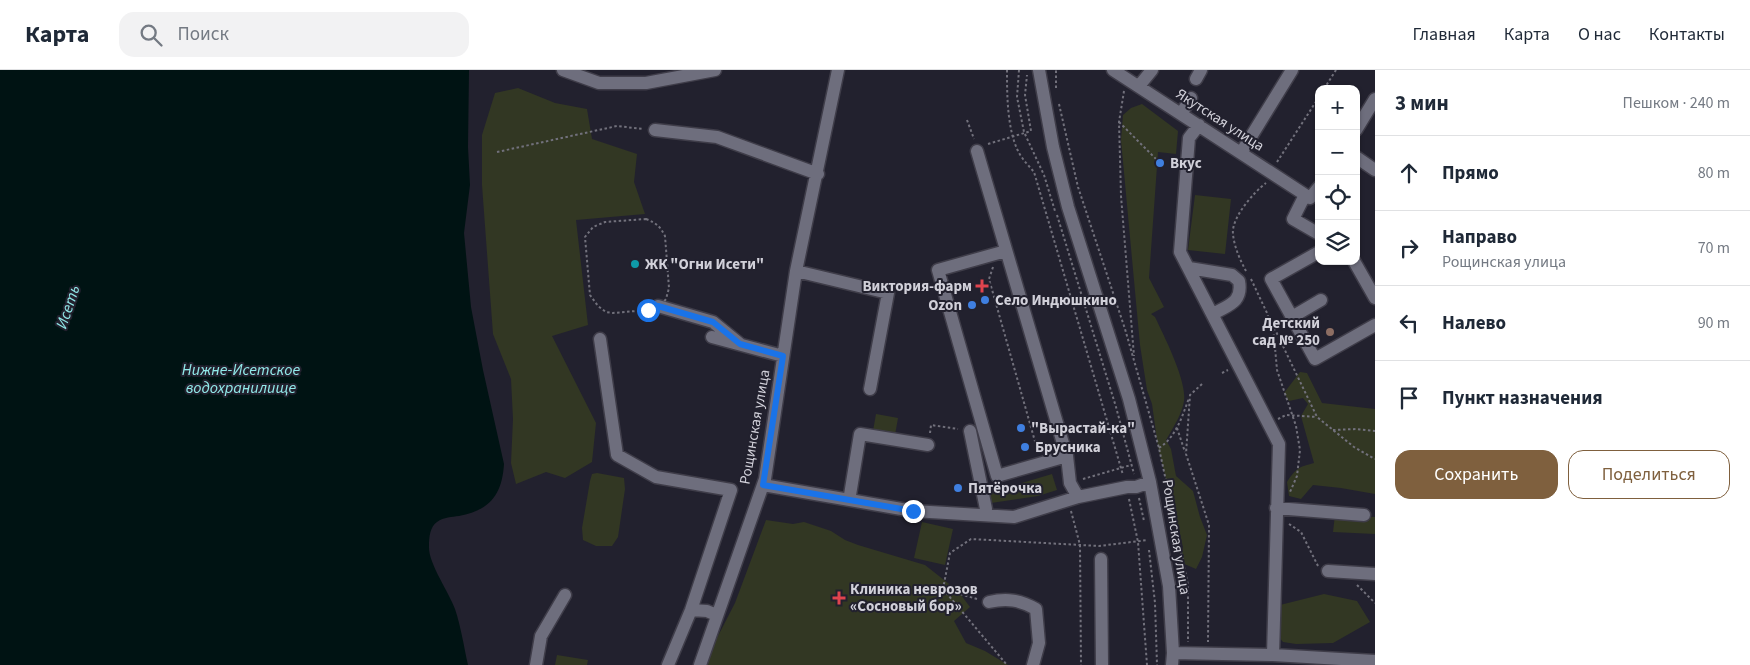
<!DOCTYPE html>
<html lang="ru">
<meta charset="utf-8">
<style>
body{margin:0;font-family:"Source Sans 3",sans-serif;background:#f2f2f3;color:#1f2937}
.controls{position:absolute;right:15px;top:15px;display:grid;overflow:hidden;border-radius:10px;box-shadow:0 1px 4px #0004}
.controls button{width:45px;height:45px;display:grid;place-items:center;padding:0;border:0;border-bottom:1px solid #e0e1e3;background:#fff;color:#1f2937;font:25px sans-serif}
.stop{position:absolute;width:15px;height:15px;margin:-11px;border:4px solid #1a73e8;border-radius:50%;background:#fff}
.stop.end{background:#1a73e8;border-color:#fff;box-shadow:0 1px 5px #0008}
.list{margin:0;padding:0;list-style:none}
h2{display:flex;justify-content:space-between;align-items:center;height:65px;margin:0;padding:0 20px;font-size:21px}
h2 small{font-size:16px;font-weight:400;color:#747a83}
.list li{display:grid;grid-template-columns:32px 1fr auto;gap:15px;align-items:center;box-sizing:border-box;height:75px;padding:0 20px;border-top:1px solid #e0e1e3}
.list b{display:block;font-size:19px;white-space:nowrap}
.list p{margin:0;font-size:16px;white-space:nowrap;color:#747a83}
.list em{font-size:16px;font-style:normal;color:#747a83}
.actions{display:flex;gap:10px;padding:15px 20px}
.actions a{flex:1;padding:11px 0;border:1px solid #7f603e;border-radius:15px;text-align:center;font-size:18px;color:#7f603e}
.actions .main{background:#7f603e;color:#fff}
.icon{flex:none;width:28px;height:28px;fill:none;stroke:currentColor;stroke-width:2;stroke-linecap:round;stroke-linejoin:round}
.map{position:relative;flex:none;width:1375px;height:595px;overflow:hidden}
header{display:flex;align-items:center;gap:30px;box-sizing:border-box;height:70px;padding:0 25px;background:#fff;border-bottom:1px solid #e0e1e3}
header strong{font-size:24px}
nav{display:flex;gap:28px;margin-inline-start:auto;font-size:18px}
.search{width:350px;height:45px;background:#f2f2f3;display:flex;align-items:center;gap:12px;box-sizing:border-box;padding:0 18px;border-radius:15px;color:#747a83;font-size:19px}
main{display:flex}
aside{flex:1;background:#fff}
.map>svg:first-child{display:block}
</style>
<header>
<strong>Карта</strong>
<div class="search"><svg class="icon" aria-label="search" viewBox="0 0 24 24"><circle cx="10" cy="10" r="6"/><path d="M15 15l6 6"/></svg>Поиск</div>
<nav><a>Главная</a><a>Карта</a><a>О нас</a><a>Контакты</a></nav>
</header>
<main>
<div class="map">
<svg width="1375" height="595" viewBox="0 0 1375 595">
<rect width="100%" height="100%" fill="#22212e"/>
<!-- green -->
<path fill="#323723" d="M518 18 555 33 587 39 592 69 637 84 634 112 645 144 576 150 588 255 552 266 596 353 592 392 565 408 546 402 516 414 511 393 513 349 511 309 493 264 482 115V65L495 23Z
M1142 34 1178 61 1176 84 1158 82 1149 208 1164 237 1151 244 1155 247C1164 266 1187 311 1184 331 1182 344 1173 358 1166 370L1171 379 1176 406 1193 421 1200 447 1207 465 1202 487 1196 499 1182 493 1178 487 1183 477 1158 377 1152 334 1147 320 1140 275 1121 70 1123 45 1131 38Z
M1195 125 1231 129 1225 184 1188 180Z
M1300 302 1307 303 1322 333 1375 339V424L1341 418 1313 415 1301 429 1289 426 1287 412C1296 398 1299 397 1314 393L1301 346 1308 334 1303 328 1289 331 1284 323Z
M876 344 898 348 895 365 873 361Z
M597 403 624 408 625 419 618 467 612 476H596L583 470 582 458 590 411 592 404Z
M1052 404 1057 420 1038 426 991 433 988 423Z
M1335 445 1375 447V464L1333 462Z
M766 450 793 454 804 452 831 461 845 470 858 475 925 495 958 521 970 537 954 551 966 573 985 581 1008 595H703L735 533Z
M922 452 953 459 945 495 914 488Z
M1324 524 1357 531 1370 552 1333 573 1296 574 1283 572 1277 565 1280 535Z
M557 585 588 590 587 595H555Z"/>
<!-- water -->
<path fill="#001313" d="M0 0H469L468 77 470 115 464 163 471 237 483 300 504 394C502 425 490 440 459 446 452 447 444 447 437 452 430 457 429 467 429 476 428 493 449 522 455 539 461 557 464 577 468 595H0Z"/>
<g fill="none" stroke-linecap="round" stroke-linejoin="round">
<!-- minor casing -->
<g stroke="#3f3d49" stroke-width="15">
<path id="minor" d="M563 0 599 13H646L715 0
M1039 0 1053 77 1068 137 1129 329 1150 412 1169 516 1173 583 1172 595
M1113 0 1310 128 1319 117
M1196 9 1201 0
M1139 16 1152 0
M1181 44 1191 28
M1199 55 1189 68 1180 182 1279 374 1273 585
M655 60 717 67 818 104
M1356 60 1375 29
M977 81 1062 370 1067 386 1070 413 1078 427
M1241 83 1292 0
M1356 87 1375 100
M1305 125 1293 149 1319 164
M1006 181 938 200 997 406 1067 386
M1319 182 1271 209 1315 289 1375 255
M1354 191 1375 228
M1189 198 1232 205 1239 211C1243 232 1229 235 1213 244
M796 201 888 223 870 319
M658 236 713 252 740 274
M1292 247 1321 230
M712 267 783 286
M600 269 617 385 656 407 731 420 691 540 668 595
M970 361 986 439
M763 415 913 441 1014 447 1078 427 1127 417H1136L1150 412
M850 425 860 364 928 375
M1276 438 1364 445
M1101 489 1102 595
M1328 501 1375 504
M989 532C1007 528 1020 530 1036 539L1039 573 1033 595
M691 540 707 541 716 545
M1173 583 1273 585 1375 591
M536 595 541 566 565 525
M700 595 765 409 796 201 838 0"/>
</g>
<!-- path -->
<path stroke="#72717c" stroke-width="2" stroke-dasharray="2.5 2.5" stroke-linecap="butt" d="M1007 0C1007 25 1007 60 1019 83 1023 90 1029 96 1034 102L1123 405
M1019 0 1017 27 1024 62 1044 105 1055 141
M1056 18V0
M1324 19 1336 0
M1124 21 1119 52 1121 126 1134 286
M1059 34 1078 117 1125 259 1159 378 1188 515V572
M967 50 974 69
M1119 52 1158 91
M988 74 1031 61 1025 25 1027 5
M497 82 617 56 643 59
M1277 92 1319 27
M1057 145 1116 337 1134 404
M646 149C656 153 660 156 665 166L669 218 666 229 662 234 648 240 613 243 606 242 598 236 590 225 585 167 593 157 605 152Z
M993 197 989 209 1038 382
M1246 201C1240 190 1234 176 1233 164 1231 148 1254 122 1266 113
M1251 209 1267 243 1274 266 1277 300 1296 356 1300 380 1297 406 1290 422
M1270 249 1317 347 1354 377 1375 389
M1222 303 1228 300
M1202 314 1190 325 1186 384 1209 455 1208 572
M1278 349 1286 345 1317 347
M1177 358 1185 382
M1333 360 1356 359 1375 361
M930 363 931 355 958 359
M1159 378C1176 367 1182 347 1189 328
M1083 409 1131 395
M1139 428 1144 451
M1129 429 1138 472 1147 595
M1071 441 1080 475 1081 595
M1289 454 1301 462 1318 496
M1149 480 1155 533 1157 595
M1357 515 1375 533
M943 519 1007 595
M977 529 943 519 950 483 971 469 1099 476 1148 470"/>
<!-- minor -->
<use href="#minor" stroke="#6e6e7d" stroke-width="12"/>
</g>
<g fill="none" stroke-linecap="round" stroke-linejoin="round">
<!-- route -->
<path stroke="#1a73e8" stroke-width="6" d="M648 240 658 236 713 252 740 274 783 286 763 415 913 441"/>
</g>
<!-- markers -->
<g fill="#3f7fe0" stroke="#22212e" stroke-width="2">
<circle cx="1160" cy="93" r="5"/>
<circle cx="985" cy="230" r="5"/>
<circle cx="972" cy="235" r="5"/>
<circle cx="1021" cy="358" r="5"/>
<circle cx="1025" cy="377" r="5"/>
<circle cx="958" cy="418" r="5"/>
</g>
<circle fill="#0f9aa8" stroke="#22212e" stroke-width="2" cx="635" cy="194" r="5"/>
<g fill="#e0444e" stroke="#22212e" stroke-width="2">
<path d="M979.5 208.5h5v5h5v5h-5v5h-5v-5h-5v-5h5z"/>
<path d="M836.5 520.5h5v5h5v5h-5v5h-5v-5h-5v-5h5z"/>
</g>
<circle fill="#8d6e63" stroke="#22212e" stroke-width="2" cx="1330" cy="262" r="5"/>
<g text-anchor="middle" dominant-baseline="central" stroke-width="4" stroke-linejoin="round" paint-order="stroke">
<!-- street labels -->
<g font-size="15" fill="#d1d0d9" stroke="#22212e">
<text transform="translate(1220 50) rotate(33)">Якутская улица</text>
<text transform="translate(755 357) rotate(-80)">Рощинская улица</text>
<text transform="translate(1176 467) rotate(81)">Рощинская улица</text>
</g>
<!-- poi labels -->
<g font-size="15" font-weight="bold" fill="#d1d0d9" stroke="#22212e" text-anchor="start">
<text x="1170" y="93">Вкус</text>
<text x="645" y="194">ЖК "Огни Исети"</text>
<text x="972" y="216" text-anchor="end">Виктория-фарм</text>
<text x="995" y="230">Село Индюшкино</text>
<text x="962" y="235" text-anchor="end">Ozon</text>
<text x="1320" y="253" text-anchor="end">Детский<tspan x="1320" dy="17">сад № 250</tspan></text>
<text x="1031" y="358">"Вырастай-ка"</text>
<text x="1035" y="377">Брусника</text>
<text x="968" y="418">Пятёрочка</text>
<text x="850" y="519">Клиника неврозов<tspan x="850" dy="17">«Сосновый бор»</tspan></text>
</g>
<!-- water labels -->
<g font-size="16" font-style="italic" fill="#91e9e9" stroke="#22212e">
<text transform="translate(68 237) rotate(-72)">Исеть</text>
<text x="241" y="300">Нижне-Исетское<tspan x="241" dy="18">водохранилище</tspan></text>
</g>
</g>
</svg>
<div class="controls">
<button>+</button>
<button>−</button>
<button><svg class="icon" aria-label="locate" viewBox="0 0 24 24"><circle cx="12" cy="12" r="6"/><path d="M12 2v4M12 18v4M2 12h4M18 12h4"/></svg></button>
<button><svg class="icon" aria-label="layers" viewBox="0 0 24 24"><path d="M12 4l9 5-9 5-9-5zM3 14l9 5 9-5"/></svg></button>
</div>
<div class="stop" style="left:648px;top:240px"></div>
<div class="stop end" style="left:913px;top:441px"></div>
</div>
<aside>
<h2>3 мин<small>Пешком · 240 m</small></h2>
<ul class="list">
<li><svg class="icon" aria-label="ahead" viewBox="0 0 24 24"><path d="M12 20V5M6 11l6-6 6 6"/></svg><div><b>Прямо</b></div><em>80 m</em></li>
<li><svg class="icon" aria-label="right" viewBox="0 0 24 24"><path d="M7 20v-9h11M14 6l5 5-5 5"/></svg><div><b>Направо</b><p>Рощинская улица</p></div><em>70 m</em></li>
<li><svg class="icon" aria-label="left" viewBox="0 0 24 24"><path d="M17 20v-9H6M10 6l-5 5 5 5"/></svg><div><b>Налево</b></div><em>90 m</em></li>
<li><svg class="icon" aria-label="arrive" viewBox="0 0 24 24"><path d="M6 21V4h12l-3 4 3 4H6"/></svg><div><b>Пункт назначения</b></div></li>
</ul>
<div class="actions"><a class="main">Сохранить</a><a>Поделиться</a></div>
</aside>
</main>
